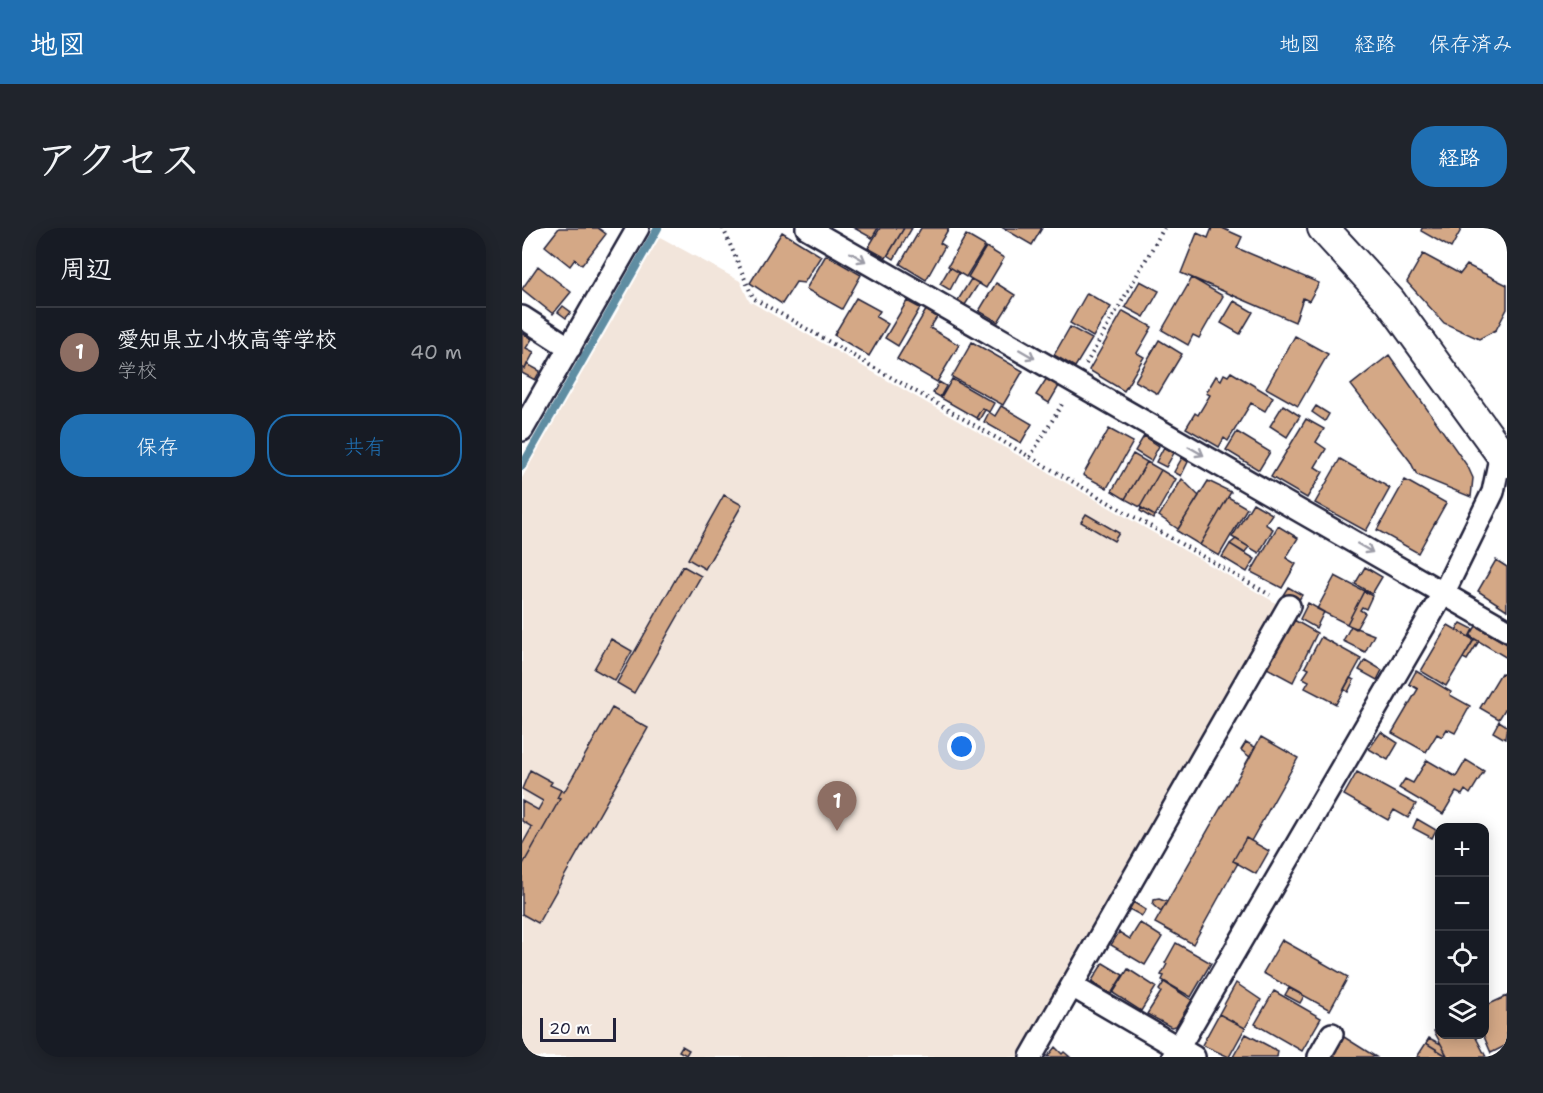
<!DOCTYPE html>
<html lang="ja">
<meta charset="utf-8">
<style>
body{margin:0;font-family:"Shantell Sans","Klee One",sans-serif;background:#20242c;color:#f1f3f6}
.controls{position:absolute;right:18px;bottom:18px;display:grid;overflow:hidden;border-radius:12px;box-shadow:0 3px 15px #0003}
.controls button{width:54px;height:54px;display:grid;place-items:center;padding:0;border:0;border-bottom:2px solid #363941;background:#171b24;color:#f1f3f6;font:30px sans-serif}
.scale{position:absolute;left:18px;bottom:15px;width:76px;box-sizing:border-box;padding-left:6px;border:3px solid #22223b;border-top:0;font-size:16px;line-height:21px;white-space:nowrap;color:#22223b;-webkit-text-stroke:4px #fff;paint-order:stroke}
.you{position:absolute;left:440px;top:519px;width:21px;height:21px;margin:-15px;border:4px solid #fff;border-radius:50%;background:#1a73e8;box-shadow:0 0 0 9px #1a73e833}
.badge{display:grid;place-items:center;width:39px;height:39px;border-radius:50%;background:#1f6fb2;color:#fff;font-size:20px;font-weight:700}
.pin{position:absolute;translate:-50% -50px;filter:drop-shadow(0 2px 3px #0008)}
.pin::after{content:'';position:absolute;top:32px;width:21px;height:18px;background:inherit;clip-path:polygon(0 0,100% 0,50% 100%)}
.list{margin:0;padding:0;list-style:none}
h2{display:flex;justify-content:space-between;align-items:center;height:78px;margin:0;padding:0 24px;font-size:26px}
h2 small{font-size:20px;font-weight:400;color:#9ea1a6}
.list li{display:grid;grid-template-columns:39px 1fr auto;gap:18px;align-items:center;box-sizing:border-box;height:90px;padding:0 24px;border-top:2px solid #363941}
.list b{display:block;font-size:22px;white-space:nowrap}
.list p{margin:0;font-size:20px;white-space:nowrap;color:#9ea1a6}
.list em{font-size:20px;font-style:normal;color:#9ea1a6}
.actions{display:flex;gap:12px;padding:18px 24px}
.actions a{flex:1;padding:14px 0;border:2px solid #1f6fb2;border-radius:24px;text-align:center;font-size:21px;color:#1f6fb2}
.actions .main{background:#1f6fb2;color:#fff}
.icon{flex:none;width:33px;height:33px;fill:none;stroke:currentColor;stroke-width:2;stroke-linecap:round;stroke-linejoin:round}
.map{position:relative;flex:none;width:985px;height:829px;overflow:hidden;border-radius:24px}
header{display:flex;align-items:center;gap:36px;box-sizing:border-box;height:84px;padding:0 30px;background:#1f6fb2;color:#fff}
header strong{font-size:28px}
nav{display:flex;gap:33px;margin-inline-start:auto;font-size:21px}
.intro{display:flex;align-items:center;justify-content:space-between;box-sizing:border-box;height:144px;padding:0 36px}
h1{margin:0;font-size:42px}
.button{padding:15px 27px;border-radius:24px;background:#1f6fb2;color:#fff;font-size:21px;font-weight:700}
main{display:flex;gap:36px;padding:0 36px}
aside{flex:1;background:#171b24;border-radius:24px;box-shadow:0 3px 15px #0003}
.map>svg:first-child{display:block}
</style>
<header>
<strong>地図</strong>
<nav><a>地図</a><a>経路</a><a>保存済み</a></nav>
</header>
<div class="intro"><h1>アクセス</h1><a class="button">経路</a></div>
<main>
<aside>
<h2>周辺<small></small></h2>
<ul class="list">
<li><span class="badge" style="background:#8d6e63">1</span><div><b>愛知県立小牧高等学校</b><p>学校</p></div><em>40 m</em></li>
</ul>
<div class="actions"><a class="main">保存</a><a>共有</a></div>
</aside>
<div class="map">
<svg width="985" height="829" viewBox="0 0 985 829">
<rect width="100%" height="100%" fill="#fff"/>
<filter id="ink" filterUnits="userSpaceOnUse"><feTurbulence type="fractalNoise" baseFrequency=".0167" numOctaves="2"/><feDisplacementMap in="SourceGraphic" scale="12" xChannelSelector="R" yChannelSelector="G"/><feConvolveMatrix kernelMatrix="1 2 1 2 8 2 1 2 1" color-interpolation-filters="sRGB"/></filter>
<g filter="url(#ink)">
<!-- built -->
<path fill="#f2e5db" d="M138 9 218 53 227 73 759 378 499 829H0V250Z"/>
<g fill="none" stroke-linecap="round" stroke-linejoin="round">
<!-- stream -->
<path stroke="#5f8da2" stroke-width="8" d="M0 238 136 0"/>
</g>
<!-- building -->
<path fill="#d4a886" stroke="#22223b" stroke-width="1.5" d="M37 0H76L84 6 60 37 53 31 48 38 23 18Z
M332 0H356L350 10Z
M358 0H382L364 30 346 20Z
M382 0H390L372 31 366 27Z
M399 0H427L418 15 423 18 404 52 378 36Z
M481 0H520L510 17Z
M690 0H700L720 9 715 20 797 55 787 73 781 70 773 94 659 45 675 5 686 10Z
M900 0H940L929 20 899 3Z
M260 4 299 28 282 55 274 54 260 76 228 55Z
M444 7 463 18 444 49 426 38Z
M464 19 482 30 464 60 446 49Z
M901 26 938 46 945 37 985 57V81L974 102 957 111 922 95 885 54Z
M304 27 339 47 320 81 284 61Z
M16 38 49 64 31 86 0 61Z
M428 39 437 45 428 62 418 56Z
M670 50 701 68 677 110 671 107 666 117 640 102Z
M449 51 457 55 443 77 436 72Z
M618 53 637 63 622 89 603 79Z
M474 55 493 67 476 94 457 83Z
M565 65 589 79 571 109 548 95Z
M334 70 358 83 354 89 366 96 347 128 312 107Z
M385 73 398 80 376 118 363 110Z
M712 73 731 84 718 106 699 95Z
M41 78 49 84 44 90 36 84Z
M404 82 415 89 408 100 437 117 415 154 375 131Z
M601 83 630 99 615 125 622 129 602 163 567 142Z
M548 99 570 111 553 139 532 127Z
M0 105 10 111 4 120 12 124 3 141 0 139Z
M773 108 806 126 776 178 744 160Z
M637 112 660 126 636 166 613 153Z
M450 114 501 143 481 177 430 149Z
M867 127 946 239 951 250 949 269 895 247 888 233 829 157Z
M5 136 18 143 13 152 0 145V139L3 141Z
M709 144 751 169 743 183 729 175 706 213 702 210 697 219 664 200 673 185 676 187 688 167 684 165 694 148 699 152 702 146 706 148Z
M525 150 537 158 527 175 514 167Z
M430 151 472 175 467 184 460 180 454 190 419 170Z
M417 154 424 158 418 169 411 165Z
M761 177 778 188 765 209 748 198Z
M479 178 510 196 499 215 462 194 467 184 473 188Z
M794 178 807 186 803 193 790 184Z
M460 180 463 182 457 192 454 190Z
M784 191 802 201 794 214 804 221 793 239 801 244 785 270 749 249Z
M587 201 611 214 585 260 561 247Z
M715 204 748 224 737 242 704 222Z
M622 208 637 218 629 233 613 223Z
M642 219 652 225 644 239 634 234Z
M611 226 625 234 603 271 590 263Z
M660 230 666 234 659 248 652 244Z
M818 231 868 260 844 303 793 275Z
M625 234 639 242 618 279 603 271Z
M639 242 654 251 633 288 618 279Z
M660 251 677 268 656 301 637 288Z
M883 252 924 275 896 325 855 302Z
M686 253 709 264 678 317 655 303Z
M202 267 220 277 183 341 166 331Z
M706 269 725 280 697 328 678 317Z
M731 275 750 286 743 296 751 301 737 325 710 309Z
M619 280 633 288 631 291 618 283Z
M564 286 597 305 592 313 559 294Z
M756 298 776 310 764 330 774 336 760 360 729 344Z
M714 311 727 319 722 325 708 316Z
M708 316 733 331 725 344 700 329Z
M974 332 985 339V382L956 363Z
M161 338 179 348 112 465 95 455Z
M843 339 860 349 850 366 833 356Z
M813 348 842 363 825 396 795 381Z
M766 359 780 367 775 375 761 367Z
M842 363 850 368 844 381 840 379 838 382 843 385 834 401 825 396Z
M786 375 802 384 794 400 778 391Z
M772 392 795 405 771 454 743 439Z
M939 395 951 401 947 409 934 402Z
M926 397 952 412 924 458 899 443Z
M829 398 852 407 843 424 821 413Z
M954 398 985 416V430L948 408Z
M799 409 839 431 814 476 783 460 787 453 781 450 787 441 783 439Z
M89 411 110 423 93 453 72 441Z
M952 411 957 413 945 432 941 430Z
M843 432 860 442 855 452 837 442Z
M894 443 929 464 928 467 948 478 933 505 925 501 920 509 915 506 904 524 870 505 896 461 887 456Z
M979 445 985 449V478L977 491 958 480Z
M828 450 832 452 826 464 822 461Z
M90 480 126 500 16 695 0 686V638L38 571 35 570 39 562 42 564Z
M977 493 985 498 983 511 971 504Z
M859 504 876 515 866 532 847 521Z
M739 509 776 530 729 613 724 610 711 633 716 635 671 716 633 695Z
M724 514 733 519 728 529 719 522Z
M905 532 934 549 944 532 962 543 948 566 943 562 940 567 934 564 921 586 877 560 883 551 891 555Z
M8 542 30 554 28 557 39 562 35 570 38 571 0 638V617L10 599 0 593V573L16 582 21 573 0 561Z
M835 544 894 576 886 590 872 582 866 592 822 567Z
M895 591 914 602 910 610 891 600Z
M724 610 747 623 734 646 711 633Z
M637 671 645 674 639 684 631 677 632 672Z
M611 674 624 682 620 688 607 681Z
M618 695 640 709 623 737 589 717 597 704 608 711Z
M760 712 826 749 808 782 741 745Z
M654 715 689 735 669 769 640 752 642 748 639 747 645 736 643 735Z
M581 735 601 747 589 766 569 754Z
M606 741 634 759 619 783 591 765Z
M642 754 670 772 654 798 649 799 625 786 639 764 637 762Z
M714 755 739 772 723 800 697 786Z
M767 760 782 768 778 775 763 767Z
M752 763 799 790 780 823 733 796Z
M985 768V817L969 825 961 806 963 778Z
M697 786 723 800 707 829 680 817Z
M918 800V806H952L964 829H926L912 803Z
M724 806 756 823 755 829H711Z
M822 809 854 829H810Z
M907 810 919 816 925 828 904 815Z
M904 815 925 828 926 829H895Z
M160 818 167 822 164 827 157 823Z
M533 819 540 826 542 824 548 829H525Z"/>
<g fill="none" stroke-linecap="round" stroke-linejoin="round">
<!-- street casing -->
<g stroke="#22223b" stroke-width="26">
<path id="street" d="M285 0 985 402
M0 89 48 120
M0 202 116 0
M550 758 672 829
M509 829 767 378
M651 829 922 364 971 264 979 225
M797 829 810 806"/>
</g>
<!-- secondary casing -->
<g stroke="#22223b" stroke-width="34">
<path id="secondary" d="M801 0 868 73 985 234"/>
</g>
<!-- path -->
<path stroke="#22223b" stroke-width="4" stroke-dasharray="1.5 4.5" stroke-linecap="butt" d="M201 0 231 70 748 367
M564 136 642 0
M508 229 542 173"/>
<!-- street -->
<use href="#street" stroke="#fff" stroke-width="21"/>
<!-- secondary -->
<use href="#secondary" stroke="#fff" stroke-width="30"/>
</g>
<!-- one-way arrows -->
<defs><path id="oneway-shaft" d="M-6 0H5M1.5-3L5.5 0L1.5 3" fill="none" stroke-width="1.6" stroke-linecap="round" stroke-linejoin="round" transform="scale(1.5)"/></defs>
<g stroke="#9c9ca7">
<use href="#oneway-shaft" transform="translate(336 29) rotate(30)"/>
<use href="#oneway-shaft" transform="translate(505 126) rotate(30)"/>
<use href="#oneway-shaft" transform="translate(674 223) rotate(30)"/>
<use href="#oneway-shaft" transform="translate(843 320) rotate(30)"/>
</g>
</g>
</svg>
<div class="controls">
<button>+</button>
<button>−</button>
<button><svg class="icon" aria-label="locate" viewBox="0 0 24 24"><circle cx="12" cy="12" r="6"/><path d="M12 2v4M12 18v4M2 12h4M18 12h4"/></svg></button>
<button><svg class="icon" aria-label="layers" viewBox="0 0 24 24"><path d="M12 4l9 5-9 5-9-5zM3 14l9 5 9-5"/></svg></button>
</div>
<div class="scale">20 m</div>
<div class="you"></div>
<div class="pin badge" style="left:315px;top:603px;background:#8d6e63">1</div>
</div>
</main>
